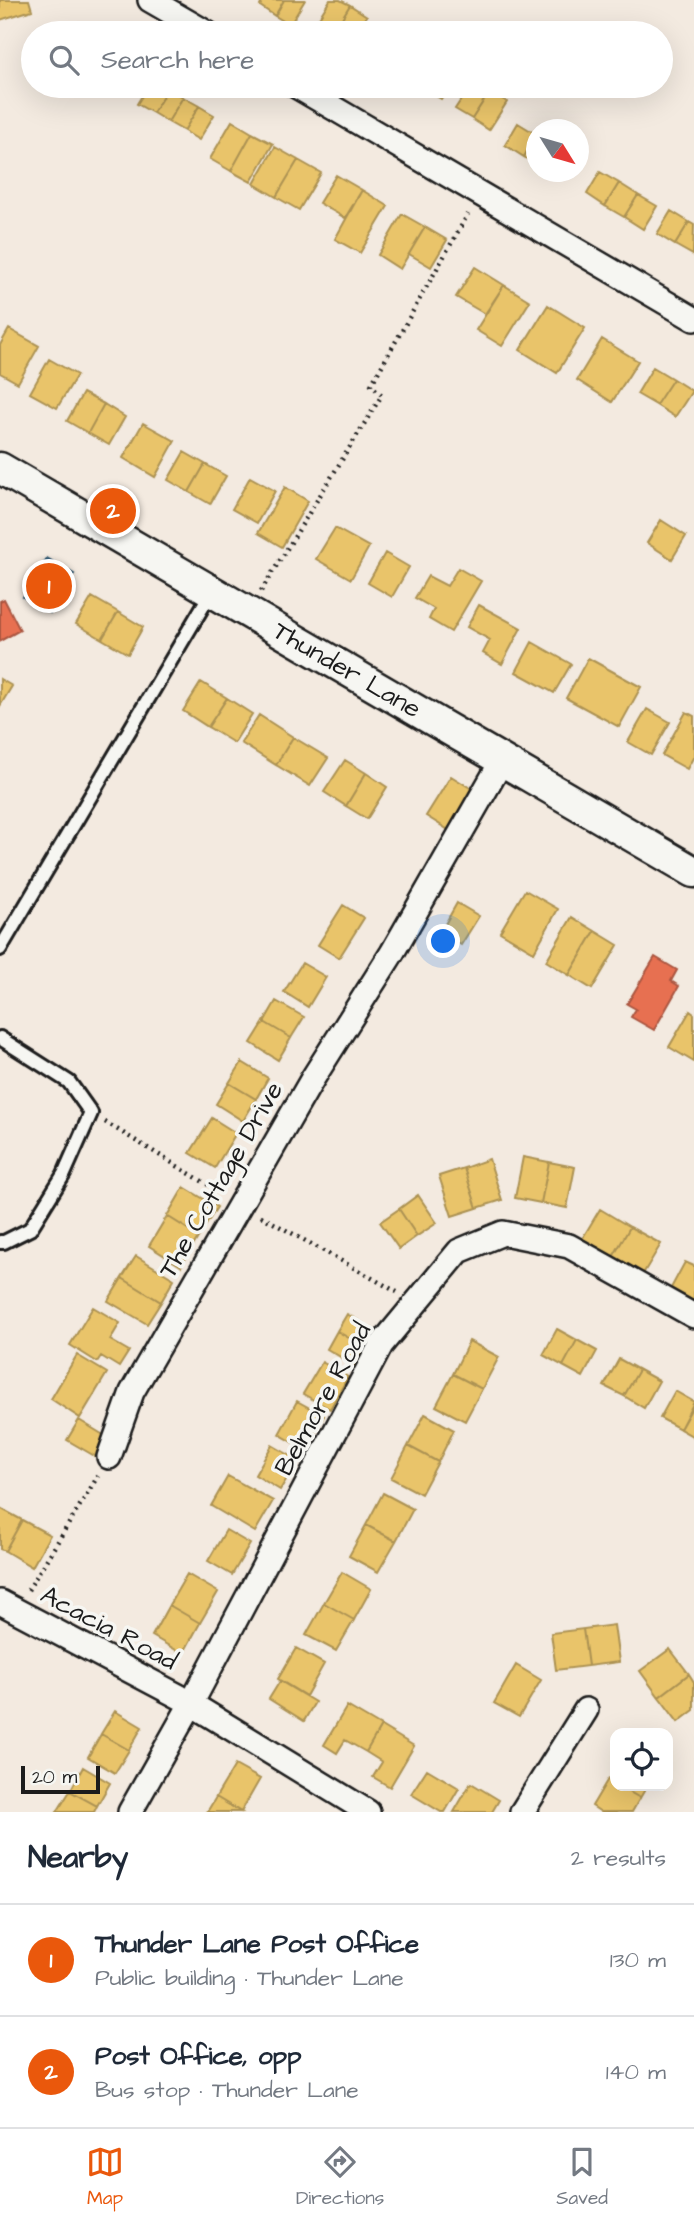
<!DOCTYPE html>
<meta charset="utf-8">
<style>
body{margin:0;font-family:"Architects Daughter",sans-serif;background:#f6f6f7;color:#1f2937}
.controls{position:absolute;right:21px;bottom:21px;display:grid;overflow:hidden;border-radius:14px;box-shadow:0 7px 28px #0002}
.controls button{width:63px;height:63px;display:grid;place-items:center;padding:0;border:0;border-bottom:2px solid #e0e1e3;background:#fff;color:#1f2937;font:35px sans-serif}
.compass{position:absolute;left:526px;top:119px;width:63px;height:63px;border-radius:50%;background:#fff;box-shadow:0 7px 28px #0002;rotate:127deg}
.scale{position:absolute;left:21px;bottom:18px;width:79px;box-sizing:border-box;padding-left:7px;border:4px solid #1c1c1c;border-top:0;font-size:19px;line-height:24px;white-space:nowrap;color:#1c1c1c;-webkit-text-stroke:5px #f6f6f2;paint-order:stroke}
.you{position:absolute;left:444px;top:942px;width:24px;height:24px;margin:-18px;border:5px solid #fff;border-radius:50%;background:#1a73e8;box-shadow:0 0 0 10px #1a73e833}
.badge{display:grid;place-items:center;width:46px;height:46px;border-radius:50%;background:#ea580c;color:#fff;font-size:23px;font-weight:700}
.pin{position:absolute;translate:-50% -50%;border:4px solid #fff;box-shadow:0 2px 7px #0006}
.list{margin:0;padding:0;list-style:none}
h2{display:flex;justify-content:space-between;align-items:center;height:91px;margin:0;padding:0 28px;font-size:30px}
h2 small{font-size:23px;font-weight:400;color:#747a83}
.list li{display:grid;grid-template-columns:46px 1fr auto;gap:21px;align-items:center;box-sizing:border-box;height:112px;padding:0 28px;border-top:2px solid #e0e1e3}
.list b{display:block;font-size:26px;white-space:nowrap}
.list p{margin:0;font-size:23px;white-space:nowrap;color:#747a83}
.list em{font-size:23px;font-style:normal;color:#747a83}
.icon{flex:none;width:38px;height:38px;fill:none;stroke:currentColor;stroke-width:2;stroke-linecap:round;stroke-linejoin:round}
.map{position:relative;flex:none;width:694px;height:1812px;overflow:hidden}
.search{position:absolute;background:#fff;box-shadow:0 7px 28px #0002;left:21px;right:21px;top:21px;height:77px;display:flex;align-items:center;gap:18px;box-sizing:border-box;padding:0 24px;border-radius:38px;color:#747a83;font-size:26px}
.sheet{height:315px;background:#fff}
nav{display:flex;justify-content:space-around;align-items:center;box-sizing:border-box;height:98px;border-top:2px solid #e0e1e3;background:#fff;font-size:19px;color:#747a83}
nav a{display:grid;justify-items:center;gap:4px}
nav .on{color:#ea580c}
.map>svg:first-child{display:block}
</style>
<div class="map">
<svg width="694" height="1812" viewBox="0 0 694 1812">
<rect width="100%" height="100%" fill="#f3eae0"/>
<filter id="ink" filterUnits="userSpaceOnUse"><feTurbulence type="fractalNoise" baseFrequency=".0143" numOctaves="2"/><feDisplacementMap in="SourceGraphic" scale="14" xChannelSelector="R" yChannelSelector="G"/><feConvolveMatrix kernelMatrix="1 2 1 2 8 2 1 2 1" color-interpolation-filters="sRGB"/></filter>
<g filter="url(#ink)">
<!-- homes -->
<path fill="#e9c46a" stroke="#ac9253" stroke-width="2" d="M0 0H29L32 10 0 20Z
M263 0H284L275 16 260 6Z
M284 0H305L290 25 275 16Z
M330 0H340L350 5 333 33 315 24Z
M350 5 367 16 356 33H333Z
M148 86H164L168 88 153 113 137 104Z
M426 86H449L441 99 424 89Z
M470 86H481L490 91 472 119 455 109Z
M168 88 183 97 168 122 153 113Z
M490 91 507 102 489 130 472 119Z
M183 97 199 106 184 131 168 122Z
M199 106 214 115 199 140 184 131Z
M232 121 252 133 231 171 210 159Z
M518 123 536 134 524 157 505 145Z
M252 133 273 144 251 182 231 171Z
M536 136V165L524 157Z
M275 147 298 160 276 197 254 184Z
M298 160 321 173 299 210 276 197Z
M600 172 619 183 605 206 587 194Z
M336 175 362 190 345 218 319 203Z
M619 183 638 195 624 217 605 206Z
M362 190 388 206 360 253 335 239Z
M638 195 657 206 643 229 624 217Z
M671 211 689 222 675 245 657 234Z
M402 214 425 227 400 269 378 255Z
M689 222 694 225 693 255 675 245Z
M425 227 447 240 431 267 409 254Z
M475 267 504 285 485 314 456 297Z
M504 285 530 301 502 346 476 330Z
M548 305 585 328 557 373 520 350Z
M9 329 39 346 18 383 0 373V345Z
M602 339 638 361 612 402 577 380Z
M49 359 77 375 57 408 30 393Z
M653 367 673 379 656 405 637 394Z
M673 379 692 391 675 417 656 405Z
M83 393 104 404 88 433 67 421Z
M104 404 125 417 109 445 88 433Z
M143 423 175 441 155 477 123 458Z
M184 452 205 464 189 492 168 480Z
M205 464 226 476 210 504 189 492Z
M250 477 275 491 257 523 232 509Z
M285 487 308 501 282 547 258 533Z
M661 520 686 536 672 559 647 543Z
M335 528 369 547 351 579 316 559Z
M385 553 409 567 392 597 368 583Z
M458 568 481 581 451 632 429 619 434 609 415 598 428 576 447 586Z
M92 597 118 612 102 639 76 624Z
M479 605 521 628 502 664 483 653 490 640 467 627Z
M118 612 143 627 128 654 102 639Z
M532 642 571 664 554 693 516 672Z
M588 658 641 687 619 727 566 698Z
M0 679 12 686 0 706Z
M201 682 227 698 208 727 183 711Z
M227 698 252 714 234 743 208 727Z
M647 709 670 722 651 755 628 742Z
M686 712 694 716V756L687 769 662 755Z
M259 715 293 737 276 765 241 743Z
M293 737 328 758 310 786 276 765Z
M345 760 366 773 346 806 324 792Z
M366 773 387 787 367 819 346 806Z
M451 776 480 794 455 834 426 816Z
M525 890 558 909 534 952 500 932Z
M457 903 479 916 461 945 440 933Z
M343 905 364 918 339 958 318 945Z
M572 917 595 931 569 975 546 961Z
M595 931 618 945 592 989 569 975Z
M302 963 326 977 308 1007 284 992Z
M276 1001 304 1017 291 1038 264 1022Z
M690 1011 694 1014V1062L669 1047Z
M264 1022 291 1038 278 1060 251 1043Z
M242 1062 268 1078 256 1099 229 1083Z
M229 1083 256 1099 243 1121 216 1104Z
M212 1118 236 1133 215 1168 190 1153Z
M523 1157 549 1162 541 1203 515 1198Z
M489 1159 502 1200 477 1208 464 1168Z
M549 1162 575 1167 567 1208 541 1203Z
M464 1168 477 1208 452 1216 439 1176Z
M184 1187 217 1207 199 1236 167 1216Z
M418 1195 437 1223 417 1236 399 1209Z
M399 1209 417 1236 399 1249 380 1222Z
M600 1209 630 1227 613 1257 582 1239Z
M167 1216 199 1236 181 1266 149 1246Z
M630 1227 661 1244 643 1274 613 1257Z
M136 1256 174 1279 161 1302 122 1278Z
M685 1262 694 1266V1301L671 1288Z
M122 1278 161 1302 147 1324 108 1301Z
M93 1307 120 1323 110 1340 129 1351 119 1367 101 1356 97 1362 70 1345Z
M347 1314 375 1330 364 1347 337 1331Z
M557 1329 577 1340 563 1366 543 1355Z
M337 1331 364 1347 354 1365 327 1349Z
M577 1340 597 1351 583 1377 563 1366Z
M469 1341 499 1357 482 1389 453 1374Z
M77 1355 107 1373 80 1418 51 1399Z
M619 1359 639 1370 624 1396 604 1386Z
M322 1362 348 1377 330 1409 303 1394Z
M639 1370 659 1381 644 1408 624 1396Z
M453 1374 482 1389 465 1421 436 1406Z
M675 1391 694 1402 680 1429 660 1418Z
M297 1401 324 1416 305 1449 279 1434Z
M694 1404V1437L680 1429Z
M425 1414 454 1430 438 1462 408 1446Z
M79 1420 110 1439 98 1458 67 1440Z
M272 1445 298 1460 280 1490 255 1475Z
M408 1446 438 1462 421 1494 391 1478Z
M228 1476 273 1501 255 1532 211 1506Z
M383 1493 413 1509 396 1541 366 1525Z
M0 1508 22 1520 5 1551 0 1549Z
M22 1520 50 1535 32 1567 5 1551Z
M366 1525 396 1541 378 1572 349 1556Z
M226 1530 250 1544 232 1575 208 1561Z
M342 1572 371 1589 354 1620 324 1603Z
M187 1574 218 1592 200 1623 169 1605Z
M324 1603 354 1620 336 1651 306 1635Z
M169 1605 200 1623 183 1654 152 1636Z
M614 1625 619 1662 588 1666 583 1629Z
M583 1629 588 1666 556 1670 551 1633Z
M296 1648 324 1664 306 1696 278 1679Z
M670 1649 689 1674 659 1697 640 1671Z
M516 1665 541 1680 519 1717 494 1703Z
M689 1674 694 1682V1710L678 1722 659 1697Z
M280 1681 315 1702 304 1721 269 1699Z
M347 1706 381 1726 366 1752 345 1740 337 1753 324 1745Z
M115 1711 142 1727 129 1750 101 1734Z
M381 1726 414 1746 390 1787 373 1777 382 1762 366 1752Z
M101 1734 129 1750 115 1773 88 1757Z
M235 1765 260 1779 241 1812 216 1797Z
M83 1767 110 1783 97 1806 70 1791Z
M427 1769 459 1788 445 1812H441L411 1794Z
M608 1779 615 1783V1786H619L640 1798 632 1812H601L592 1806Z
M471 1783 499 1800 492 1812H454Z
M619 1786H647L640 1798Z
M70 1791 97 1806 94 1812H57Z
M216 1797 241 1812H207Z"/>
<!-- shops -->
<path fill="#e76f51" stroke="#aa5641" stroke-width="2" d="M4 599 20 630 0 641V601Z
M655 957 677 970 671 981 679 986 654 1030 631 1017 636 1009 627 1004Z"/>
<!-- public -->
<path fill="#457b9d" stroke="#395e76" stroke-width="2" d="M47 558 74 574 50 613 23 597Z"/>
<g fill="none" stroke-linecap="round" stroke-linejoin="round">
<!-- service casing -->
<g stroke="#1c1c1c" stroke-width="18">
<path id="service" d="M0 949 212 591
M0 1038 69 1082 91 1113 64 1174 30 1229 4 1242H0"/>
</g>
<!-- minor casing -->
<g stroke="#1c1c1c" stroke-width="28">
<path id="minor" d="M150 0 207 33
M296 86 694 319
M109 1457 132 1392 313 1078 392 953 503 759
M0 1602 180 1697 368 1812
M130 1812 191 1704 381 1345 459 1251 503 1233 569 1246 694 1316
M522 1812 586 1710"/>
</g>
<!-- tertiary casing -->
<g stroke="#1c1c1c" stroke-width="35">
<path id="tertiary" d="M0 468 694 872"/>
</g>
<!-- path -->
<path stroke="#1c1c1c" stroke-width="4.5" stroke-dasharray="2 5" stroke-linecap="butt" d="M261 591 382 395 371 385 468 214
M105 1122 220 1192
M261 1216 397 1292
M28 1590 98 1476"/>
<!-- service -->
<use href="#service" stroke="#f6f6f2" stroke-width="12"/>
<!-- minor -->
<use href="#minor" stroke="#f6f6f2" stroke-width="23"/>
<!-- tertiary -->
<use href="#tertiary" stroke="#f6f6f2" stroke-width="30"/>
</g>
</g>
<g text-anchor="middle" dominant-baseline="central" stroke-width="7" stroke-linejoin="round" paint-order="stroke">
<!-- street labels -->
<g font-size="26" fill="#1c1c1c" stroke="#f6f6f2">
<text transform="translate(347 670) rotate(30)">Thunder Lane</text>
<text transform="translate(221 1180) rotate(-60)">The Cottage Drive</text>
<text transform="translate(323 1399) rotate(-61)">Belmore Road</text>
<text transform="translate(109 1628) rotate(28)">Acacia Road</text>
</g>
</g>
</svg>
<div class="controls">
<button><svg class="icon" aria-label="locate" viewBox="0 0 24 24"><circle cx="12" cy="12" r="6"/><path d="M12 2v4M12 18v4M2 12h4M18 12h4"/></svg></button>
</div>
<svg class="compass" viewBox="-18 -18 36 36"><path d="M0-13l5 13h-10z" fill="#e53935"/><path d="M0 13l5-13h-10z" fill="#747a83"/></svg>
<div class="scale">20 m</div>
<div class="you"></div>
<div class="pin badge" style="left:49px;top:586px">1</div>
<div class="pin badge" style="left:113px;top:511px">2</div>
<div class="search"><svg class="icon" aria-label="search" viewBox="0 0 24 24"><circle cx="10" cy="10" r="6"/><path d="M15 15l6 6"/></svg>Search here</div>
</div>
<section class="sheet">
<h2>Nearby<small>2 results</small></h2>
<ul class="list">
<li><span class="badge">1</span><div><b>Thunder Lane Post Office</b><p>Public building · Thunder Lane</p></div><em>130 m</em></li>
<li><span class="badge">2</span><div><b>Post Office, opp</b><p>Bus stop · Thunder Lane</p></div><em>140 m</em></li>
</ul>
</section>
<nav>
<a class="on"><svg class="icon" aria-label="map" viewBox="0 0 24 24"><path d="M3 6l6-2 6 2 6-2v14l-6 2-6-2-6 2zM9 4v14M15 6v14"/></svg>Map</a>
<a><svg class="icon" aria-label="directions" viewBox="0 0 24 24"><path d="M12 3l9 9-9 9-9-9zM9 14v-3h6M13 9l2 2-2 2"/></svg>Directions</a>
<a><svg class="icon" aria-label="saved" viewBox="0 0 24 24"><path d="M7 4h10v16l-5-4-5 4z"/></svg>Saved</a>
</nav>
